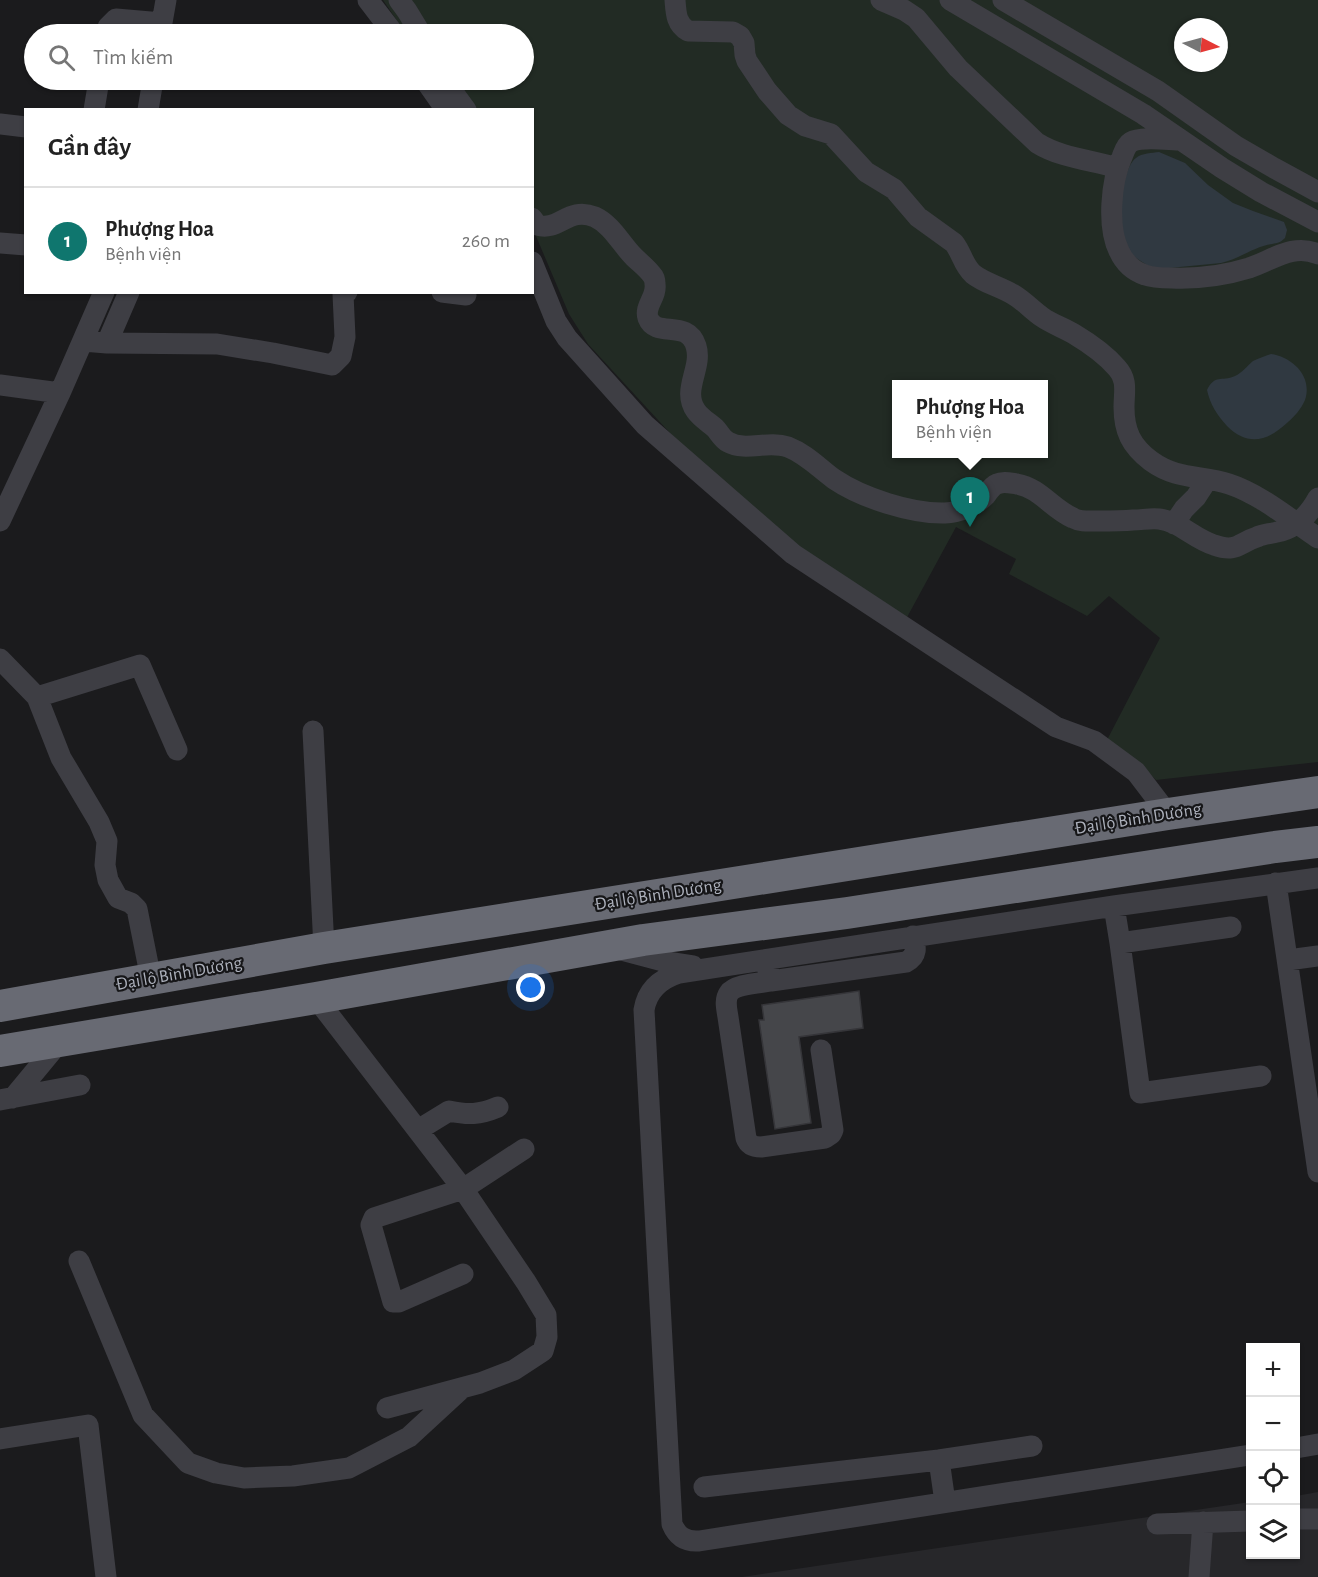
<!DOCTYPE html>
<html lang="vi">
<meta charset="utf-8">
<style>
body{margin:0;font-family:"Alegreya Sans",sans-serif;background:#f2f2f2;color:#222}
.controls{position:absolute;right:18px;bottom:18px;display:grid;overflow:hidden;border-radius:0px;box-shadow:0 2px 4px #0004}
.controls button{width:54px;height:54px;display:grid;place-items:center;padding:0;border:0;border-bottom:2px solid #e0e0e0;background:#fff;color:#222;font:30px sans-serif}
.compass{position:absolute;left:1174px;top:18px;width:54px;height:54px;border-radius:50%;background:#fff;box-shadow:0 2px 4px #0004;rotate:96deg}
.you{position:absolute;left:531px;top:988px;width:21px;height:21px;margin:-15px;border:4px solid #fff;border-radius:50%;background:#1a73e8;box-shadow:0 0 0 9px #1a73e833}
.badge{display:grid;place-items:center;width:39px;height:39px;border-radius:50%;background:#0f766e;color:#fff;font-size:20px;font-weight:700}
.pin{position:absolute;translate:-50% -50px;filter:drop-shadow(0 2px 3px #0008)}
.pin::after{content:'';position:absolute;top:32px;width:21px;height:18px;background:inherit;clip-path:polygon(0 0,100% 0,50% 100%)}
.popup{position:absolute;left:892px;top:380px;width:156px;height:78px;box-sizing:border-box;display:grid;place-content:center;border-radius:0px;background:#fff;filter:drop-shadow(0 2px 4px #0005);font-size:20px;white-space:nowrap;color:#767676}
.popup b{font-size:22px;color:#222}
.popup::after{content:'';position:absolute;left:50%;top:100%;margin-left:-12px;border:12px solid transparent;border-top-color:#fff}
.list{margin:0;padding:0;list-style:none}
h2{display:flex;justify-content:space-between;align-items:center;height:78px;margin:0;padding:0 24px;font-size:26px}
h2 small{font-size:20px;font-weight:400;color:#767676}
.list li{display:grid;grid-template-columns:39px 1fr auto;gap:18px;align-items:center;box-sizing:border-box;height:108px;padding:0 24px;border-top:2px solid #e0e0e0}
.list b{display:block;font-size:22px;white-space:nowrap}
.list p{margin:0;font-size:20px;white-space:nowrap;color:#767676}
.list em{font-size:20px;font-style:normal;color:#767676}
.icon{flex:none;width:33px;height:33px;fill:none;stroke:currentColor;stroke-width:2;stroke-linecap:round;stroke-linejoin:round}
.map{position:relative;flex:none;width:1318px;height:1577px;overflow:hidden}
.search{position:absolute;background:#fff;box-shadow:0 2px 4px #0004;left:24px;top:24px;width:510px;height:66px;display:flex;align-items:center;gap:15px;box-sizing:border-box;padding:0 21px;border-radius:33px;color:#767676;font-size:22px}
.panel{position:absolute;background:#fff;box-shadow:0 2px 4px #0004;left:24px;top:108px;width:510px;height:186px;border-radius:0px}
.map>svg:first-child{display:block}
</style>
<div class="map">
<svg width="1318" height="1577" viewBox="0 0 1318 1577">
<rect width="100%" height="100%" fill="#1b1b1d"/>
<!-- built -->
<path fill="#27272a" d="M1318 1492V1577H742L1250 1502V1554H1296V1496Z"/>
<!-- green -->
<path fill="#222b24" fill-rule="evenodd" d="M383 0H1318V762L1156 780 1137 761 1107 740 1160 638 1109 596 1087 616 1009 574 1016 559 956 527 905 621 804 551 682 446 588 344 569 314 533 229 532 110 457 109 437 80H524V34H406ZM1183 27H1219V63H1183ZM896 384H1044V454H896Z"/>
<!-- water -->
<path fill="#303941" d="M1159 152 1185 163 1208 185 1233 203 1253 211 1284 222 1287 230 1285 238C1281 242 1278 243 1272 244 1253 247 1239 259 1221 263L1159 269 1150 267 1130 254C1126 242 1120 229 1120 217 1119 204 1125 165 1136 158 1142 153 1152 153 1159 152Z
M1271 354C1292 357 1313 376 1305 400 1301 409 1295 416 1288 422 1268 441 1248 447 1227 426 1217 415 1210 404 1207 390 1215 374 1221 382 1235 376 1242 373 1247 366 1253 361 1259 358 1265 356 1271 354Z"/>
<!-- building -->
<path fill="#45464a" stroke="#353539" stroke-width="1.5" d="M859 991 863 1028 799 1037 811 1123 775 1129 759 1020H764L762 1005Z"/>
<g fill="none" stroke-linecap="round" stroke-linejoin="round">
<!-- minor -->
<path stroke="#3e3e44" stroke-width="21" d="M368 0 394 34
M399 0 407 11 421 34
M675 0C676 13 676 24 688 31L733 32 740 36 744 43 745 55 747 61 767 91 788 115 805 126 831 134 866 172 894 189 918 217 954 243C962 253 963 265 973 274 984 283 1001 287 1014 295 1024 301 1032 310 1042 317 1052 324 1064 328 1074 334 1089 343 1106 355 1117 368 1128 380 1124 392 1124 407 1124 431 1131 446 1151 461 1177 480 1201 475 1229 484 1260 494 1291 520 1318 538
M881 0 904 10 916 18 958 68 1037 143C1061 158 1091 160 1118 168
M950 0 1143 114 1222 168 1261 192 1318 222
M1003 0 1158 91 1236 146 1274 168 1318 192
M107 34 108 27 116 19 162 23
M160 34 166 0
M425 80 446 110
M444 80 466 110
M94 110 99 80
M148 110 153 80
M0 124 26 127
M1181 140C1169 140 1141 136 1131 142 1126 145 1124 152 1122 157 1111 181 1107 227 1119 251 1124 262 1133 271 1145 275 1153 278 1163 278 1172 278 1199 279 1223 276 1249 268 1273 260 1293 243 1318 254
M532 218 537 225C559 232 568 206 595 217 612 225 621 244 634 257 640 263 647 268 652 275 654 277 655 281 655 284 657 297 644 306 648 318 656 339 687 318 696 346 703 368 681 390 696 411 701 418 708 422 715 428 719 432 722 439 728 442 746 452 767 440 788 447 806 454 819 468 834 479 862 498 912 514 945 513 961 512 975 506 986 495 989 491 992 486 997 484 1003 481 1010 483 1017 484 1040 488 1052 509 1073 518 1080 522 1089 521 1098 521 1110 521 1122 521 1133 520 1142 520 1150 518 1159 519 1179 521 1194 539 1214 545 1237 553 1238 543 1257 537 1263 534 1270 534 1277 532 1296 528 1309 515 1318 498
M0 243 26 245
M532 262 556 321 567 338 645 425 793 554 1056 727 1094 741 1136 772 1168 814
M442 292 466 295
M83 341 107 343 217 344 273 353 332 365 341 356 345 337 343 294 347 292
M107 343 129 292
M0 385 60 393
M0 521 60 393 104 292
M1174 524 1184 509 1196 497 1207 480
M0 659 37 697 140 665 177 750
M37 697 61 758 99 822 107 841 105 865 108 880 118 898 131 903 137 909 151 979
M313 731 324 948
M1276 883 1318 1172
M1114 906 1120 943
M1231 927 1120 943 1140 1093 1261 1076
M618 949 667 962 693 966
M1288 960 1318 956
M768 970 771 981 906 962C918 956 916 947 913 936
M771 981C761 983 735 984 729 993 724 1000 727 1010 728 1017L746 1138C749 1146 754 1147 761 1147L825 1138 831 1134 833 1130 821 1050
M316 998 463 1189 526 1282 546 1315 547 1337 543 1351 514 1370 480 1383 387 1408
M13 1098 61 1040
M0 1100 80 1085
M418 1130 449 1111C468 1115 479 1115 498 1107
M79 1261 143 1415 188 1463 216 1473 244 1478 293 1476 349 1468 409 1437 460 1390
M463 1274 399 1302H393L371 1225 374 1218 463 1189 524 1149
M0 1439 88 1425 106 1577
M1296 1448 1318 1444
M1250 1455 699 1541C685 1542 677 1536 672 1524L644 1010C647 991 660 979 679 973L1114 906 1318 878
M939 1460 945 1502
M704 1487 939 1460 1032 1446
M1296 1519H1318
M1157 1524 1250 1521
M1199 1577 1203 1522"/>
<!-- highway -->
<path stroke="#686a73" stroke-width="32" d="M0 1006 324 948 1168 814 1318 792
M0 1051 316 998 643 940 847 913 1275 847 1318 842"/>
</g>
<g text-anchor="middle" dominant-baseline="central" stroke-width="4.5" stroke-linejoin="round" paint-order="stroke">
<!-- street labels -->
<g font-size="18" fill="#adb1bc" stroke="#161618">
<text transform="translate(1138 819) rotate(-9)">Đại lộ Bình Dương</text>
<text transform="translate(658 895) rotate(-9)">Đại lộ Bình Dương</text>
<text transform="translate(179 974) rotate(-10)">Đại lộ Bình Dương</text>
</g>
</g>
</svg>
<div class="controls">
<button>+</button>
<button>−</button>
<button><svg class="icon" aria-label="locate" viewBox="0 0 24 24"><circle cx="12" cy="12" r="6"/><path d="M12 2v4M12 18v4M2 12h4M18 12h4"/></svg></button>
<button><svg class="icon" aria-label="layers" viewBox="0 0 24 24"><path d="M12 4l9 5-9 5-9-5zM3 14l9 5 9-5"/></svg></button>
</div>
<svg class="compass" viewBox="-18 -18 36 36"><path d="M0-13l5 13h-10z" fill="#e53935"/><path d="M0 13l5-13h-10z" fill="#767676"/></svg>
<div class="you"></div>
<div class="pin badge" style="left:970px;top:527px">1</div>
<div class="popup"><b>Phượng Hoa</b>Bệnh viện</div>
<div class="search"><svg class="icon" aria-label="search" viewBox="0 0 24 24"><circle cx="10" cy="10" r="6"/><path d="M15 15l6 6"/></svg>Tìm kiếm</div>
<section class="panel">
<h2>Gần đây<small></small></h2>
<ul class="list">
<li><span class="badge">1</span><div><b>Phượng Hoa</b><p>Bệnh viện</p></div><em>260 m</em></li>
</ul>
</section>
</div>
